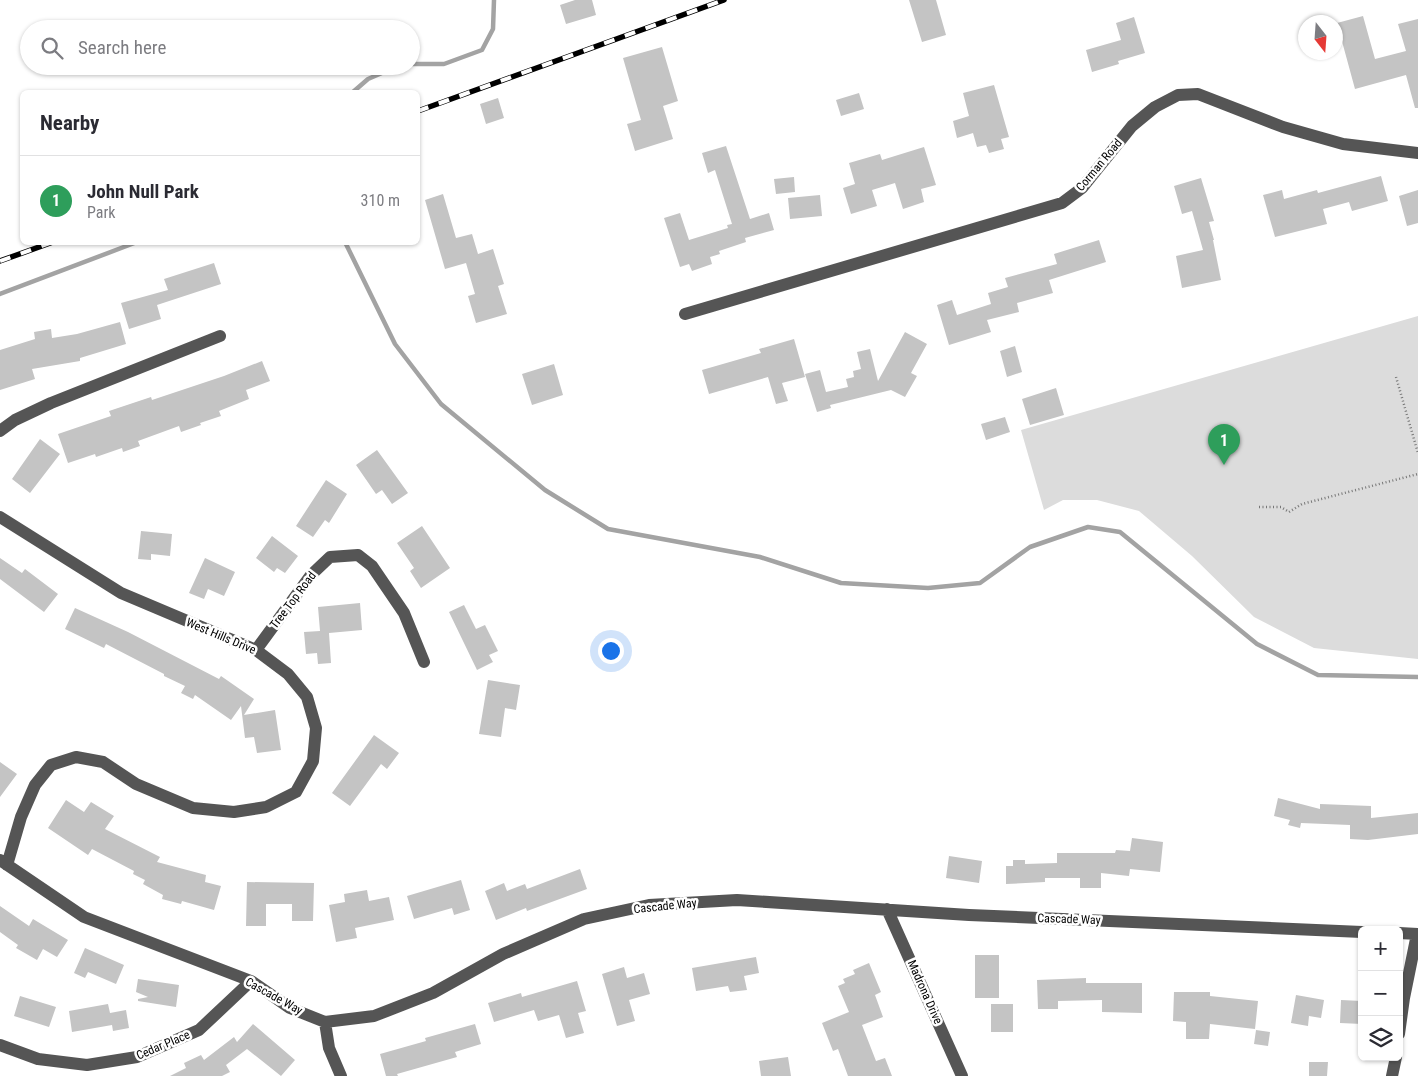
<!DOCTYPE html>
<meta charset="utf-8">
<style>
body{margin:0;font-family:"Roboto Condensed",sans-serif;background:#f7f7f7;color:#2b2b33}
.controls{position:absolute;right:15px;bottom:15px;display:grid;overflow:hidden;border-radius:8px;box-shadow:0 1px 4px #0004}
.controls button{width:45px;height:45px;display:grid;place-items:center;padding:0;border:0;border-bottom:1px solid #e1e1e2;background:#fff;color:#2b2b33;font:25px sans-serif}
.compass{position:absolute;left:1298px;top:15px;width:45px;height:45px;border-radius:50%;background:#fff;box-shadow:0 1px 4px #0004;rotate:163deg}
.you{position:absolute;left:610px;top:650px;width:18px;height:18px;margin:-12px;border:4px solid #fff;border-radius:50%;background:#1a73e8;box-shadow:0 0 0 8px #1a73e833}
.badge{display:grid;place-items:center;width:32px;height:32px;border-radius:50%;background:#000;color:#fff;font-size:16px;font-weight:700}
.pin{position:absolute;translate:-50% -41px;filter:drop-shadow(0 1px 2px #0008)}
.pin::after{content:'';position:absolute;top:26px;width:18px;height:15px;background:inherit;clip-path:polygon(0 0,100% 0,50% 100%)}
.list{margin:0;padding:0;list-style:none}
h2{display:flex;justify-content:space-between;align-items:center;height:65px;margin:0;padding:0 20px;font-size:21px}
h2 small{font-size:16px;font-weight:400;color:#7c7c81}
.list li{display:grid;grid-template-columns:32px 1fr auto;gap:15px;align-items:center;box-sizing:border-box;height:90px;padding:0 20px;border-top:1px solid #e1e1e2}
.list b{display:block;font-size:19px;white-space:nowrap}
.list p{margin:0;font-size:16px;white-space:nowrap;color:#7c7c81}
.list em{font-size:16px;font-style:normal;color:#7c7c81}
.icon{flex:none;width:28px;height:28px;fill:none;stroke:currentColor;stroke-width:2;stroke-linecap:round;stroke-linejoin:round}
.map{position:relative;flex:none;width:1418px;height:1076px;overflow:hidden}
.search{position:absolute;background:#fff;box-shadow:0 1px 4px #0004;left:20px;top:20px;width:400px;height:55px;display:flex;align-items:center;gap:12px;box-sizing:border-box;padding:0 18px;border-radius:28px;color:#7c7c81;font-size:19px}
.panel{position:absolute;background:#fff;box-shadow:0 1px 4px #0004;left:20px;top:90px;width:400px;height:155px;border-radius:8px}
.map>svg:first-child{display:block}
</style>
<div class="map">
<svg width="1418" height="1076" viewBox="0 0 1418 1076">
<rect width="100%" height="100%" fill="#fff"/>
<!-- green -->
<path fill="#dcdcdc" d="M1418 316V659L1314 648 1254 617 1192 556 1139 511 1097 500H1063L1044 510 1021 430Z"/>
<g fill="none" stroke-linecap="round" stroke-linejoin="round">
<!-- stream -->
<path stroke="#a3a3a3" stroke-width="4.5" d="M411 64H444L482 50 493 29 494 0
M353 92 368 79 398 66
M345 242 395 344 441 404 545 490 608 529 760 557 841 583 928 588 980 583 1030 547 1088 527 1120 532 1257 644 1318 675 1418 677
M0 294 137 242"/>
</g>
<!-- building -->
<path fill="#c4c4c4" d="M575 0H592L596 15 566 24 560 5Z
M909 0H936L946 35 922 42Z
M1363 16 1375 59 1406 51 1398 24 1418 19V108H1415L1406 75 1355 89 1337 23Z
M1134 17 1145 53 1118 61 1119 64 1092 72 1086 50 1121 40 1116 23Z
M662 47 678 101 663 106 673 139 635 151 627 124 641 120 623 58Z
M994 85 1009 137 1001 139 1004 149 989 153 986 145 977 147 973 133 957 138 953 121 969 116 963 93Z
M859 93 864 109 841 116 836 100Z
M498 98 504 118 486 124 480 104Z
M726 146 750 219 769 213 774 230 745 238 746 242 719 251 720 254 710 257 712 264 692 271 689 264 680 267 664 218 680 213 689 240 728 228 727 225 732 224 715 170 708 173 702 153Z
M924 147 936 185 921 189 924 202 903 209 895 183 872 190 877 206 851 214 843 188 855 184 849 163 880 154 882 160Z
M1381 176 1388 201 1352 211 1349 202 1323 209 1327 224 1275 237 1263 195 1282 190 1284 199 1317 190 1318 193Z
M794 177 795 192 776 194 774 179Z
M1201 178 1214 221 1209 222 1214 240H1213L1221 280 1182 288 1176 256 1203 250 1192 211 1182 214 1174 186Z
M1418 190V223L1407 226 1399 196Z
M443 194 456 238 472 234 478 254 493 249 504 284 498 286 507 314 476 323 468 296 475 294 466 263 445 269 425 200Z
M820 195 822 216 790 219 788 198Z
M1099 240 1106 262 1049 280 1053 293 1017 303 1019 312 987 320 991 332 949 345 937 305 952 300 957 315 991 304 988 293 1008 287 1005 278 1057 264 1054 254Z
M214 263 221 284 157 305 161 319 129 329 121 303 168 290 164 279Z
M120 322 126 344 80 358V361L32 369 35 379 0 390V350L35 339 34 332 51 329 52 338 77 334Z
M905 332 927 344 911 373 917 376 905 397 891 390 830 405 831 408 817 412 805 374 820 370 826 392 848 387 846 379 854 377 853 371 861 369 857 352 870 349 878 381Z
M794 339 805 377 782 383 788 401 776 404 768 377 709 394 702 370 761 353 759 349Z
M1015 346 1022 372 1007 377 1000 351Z
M262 361 270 381 246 390 249 399 219 411 221 416 200 423 201 425 181 432 179 426 138 441 140 446 123 452 122 448 96 457 95 454 68 463 58 434 111 416 109 411 151 397 152 400 224 376Z
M554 364 563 395 532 405 522 374Z
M1056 388 1064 415 1030 425 1022 399Z
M1005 417 1010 432 986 440 981 424Z
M40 439 60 454 30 493 12 479Z
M377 450 408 493 392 504 382 490 376 494 356 465Z
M326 480 347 494 329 523 325 520 313 537 296 526Z
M422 526 450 568 421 588 410 571 414 568 397 543Z
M141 531 172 534 170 556 151 554V560L138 559Z
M272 536 298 556 285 573 277 568 274 572 256 558Z
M0 558 22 573 25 569 58 594 44 612 0 579Z
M205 558 235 572 224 596 208 589 204 599 189 593Z
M360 603 362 630 329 633 331 663 318 664 317 653 306 654 304 632 320 631 318 607Z
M464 605 476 629 485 625 498 651 489 655 493 662 477 670 449 612Z
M75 608 128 632 219 679 221 676 254 699 244 715 275 710 281 750 257 753 254 737 245 738 241 706 231 720 195 695 193 699 181 693 185 686 164 676V674L106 644 104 648 65 629Z
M488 680 520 685 516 710 505 708 501 737 479 734Z
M374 735 399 753 387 769 381 764 350 806 332 793Z
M0 762 17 774 0 797Z
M1278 798 1320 809V804L1371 806V818L1418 813V834L1368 840 1350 839V825L1301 823 1300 828 1288 825 1290 820 1274 816Z
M66 800 84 812 91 802 114 816 105 829 160 857 157 862 206 875 205 882 221 886 214 910 182 901 181 904 162 899 163 895 143 884 145 880 133 874 134 871 92 849 88 855 48 828Z
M1132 838 1163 842 1160 872 1130 869 1129 876 1101 873V888H1080V878H1045V882L1006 884V866H1013V860H1025V864L1057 863V853H1115L1116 850 1130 851Z
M949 856 982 861 979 883 946 878Z
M580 869 587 889 527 911 526 908 496 920 485 891 504 883 507 891 525 884 527 889Z
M461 880 470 910 454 915 452 908 414 919 407 896Z
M247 882 314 883 313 921H292V904H266V926H246Z
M367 890 369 901 389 897 394 920 355 928 357 938 336 942 329 905 345 902 344 894Z
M0 906 29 926 33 919 68 940 57 957 43 949 37 960 16 948 18 945 0 932Z
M85 948 124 965 116 984 88 972 85 978 74 973Z
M975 955H999V998H975Z
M756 957 759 973 744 976 747 990 730 992 728 986 696 991 692 968Z
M869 963 881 992 875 995 883 1017 862 1025 876 1061 885 1058 892 1076H848L838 1049 833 1051 822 1023 849 1012 838 986 845 983 843 979 855 974 853 970Z
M624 967 627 978 644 973 650 994 629 1000 635 1021 617 1026 602 974Z
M1086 978V983H1142V1013L1102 1012V1000L1058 1001V1009H1038L1037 980Z
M138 979 179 985 176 1007 138 1001V999L148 997 136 992Z
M577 981 586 1011 578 1013 584 1033 566 1038 559 1015 538 1021 534 1010 494 1022 488 1003 521 993 522 997Z
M1174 992H1210V996L1258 1001 1255 1029 1210 1024 1209 1039H1186V1022L1173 1021Z
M1296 995 1324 1000 1321 1018 1309 1016 1308 1026 1291 1023Z
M20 996 56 1007 49 1027 14 1016Z
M1341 1000 1362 1001V1024L1340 1023Z
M108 1004 110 1013 126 1010 129 1028 113 1031 112 1025 72 1032 69 1011Z
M991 1004H1013V1032H991Z
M253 1024 295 1060 281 1076 247 1049 226 1065 230 1072 222 1076H170L186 1068 184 1063 201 1055 204 1060 234 1037 237 1042Z
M475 1024 481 1044 455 1052 457 1057 397 1074 398 1076H386L380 1054 426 1041 425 1038Z
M1256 1030 1270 1032 1268 1046 1254 1044Z
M788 1057 791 1076H761L759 1061Z
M1309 1062H1328L1327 1076H1309Z"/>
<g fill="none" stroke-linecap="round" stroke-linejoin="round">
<!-- path -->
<path stroke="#777" stroke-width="2.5" stroke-dasharray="1 2.5" stroke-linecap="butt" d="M1396 377 1418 453
M1259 507H1281L1289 512 1302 504 1418 474"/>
<!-- minor -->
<path stroke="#555" stroke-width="12" d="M685 314 1062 203 1082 188 1132 126 1155 107 1178 95 1198 94 1283 127 1343 144 1418 153
M0 431 15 420 51 403 220 336
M0 517 121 593 256 650 288 674 307 697 316 728 313 761 296 792 266 807 234 812 193 808 136 784 103 762 76 757 51 765 35 785 21 817 7 865
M256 650 311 575 330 557 358 555 372 566 404 613 424 662
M0 860 84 917 251 981 290 1008 325 1022 374 1016 433 993 503 954 584 919 649 905 737 900 969 915 1362 932
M887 909 962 1076
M1399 933 1418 934
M325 1022 329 1048 341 1076
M1399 1034 1404 998 1417 934
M0 1045 38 1059 87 1065 137 1057 199 1030 251 981
M1392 1076 1396 1057"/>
<!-- rail casing -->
<g stroke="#000" stroke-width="5.5">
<path id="rail" d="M418 111 724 0
M0 261 53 242"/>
</g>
<!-- rail -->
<use href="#rail" stroke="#fff" stroke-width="4" stroke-dasharray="11" stroke-linecap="butt"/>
</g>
<g text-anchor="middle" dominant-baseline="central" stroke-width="5" stroke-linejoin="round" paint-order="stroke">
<!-- street labels -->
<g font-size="12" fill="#000" stroke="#fff">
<text transform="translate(1099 165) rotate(-50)">Corman Road</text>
<text transform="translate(293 600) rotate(-53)">Tree Top Road</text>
<text transform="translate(221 636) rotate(23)">West Hills Drive</text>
<text transform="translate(665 906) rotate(-6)">Cascade Way</text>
<text transform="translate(1069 919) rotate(2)">Cascade Way</text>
<text transform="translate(925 992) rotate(66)">Madrona Drive</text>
<text transform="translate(274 996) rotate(29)">Cascade Way</text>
<text transform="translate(163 1045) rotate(-23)">Cedar Place</text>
</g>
</g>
</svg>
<div class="controls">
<button>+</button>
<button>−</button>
<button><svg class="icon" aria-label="layers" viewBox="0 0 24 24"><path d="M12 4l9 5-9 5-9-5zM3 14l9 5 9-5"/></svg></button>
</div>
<svg class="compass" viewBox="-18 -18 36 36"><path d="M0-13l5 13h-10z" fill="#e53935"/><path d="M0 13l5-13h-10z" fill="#7c7c81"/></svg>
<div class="you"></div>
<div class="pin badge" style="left:1224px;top:465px;background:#2e9e5b">1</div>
<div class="search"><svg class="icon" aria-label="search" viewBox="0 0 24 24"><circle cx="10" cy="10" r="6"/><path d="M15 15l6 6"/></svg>Search here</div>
<section class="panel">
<h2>Nearby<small></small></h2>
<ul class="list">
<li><span class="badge" style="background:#2e9e5b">1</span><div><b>John Null Park</b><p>Park</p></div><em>310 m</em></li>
</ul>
</section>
</div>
